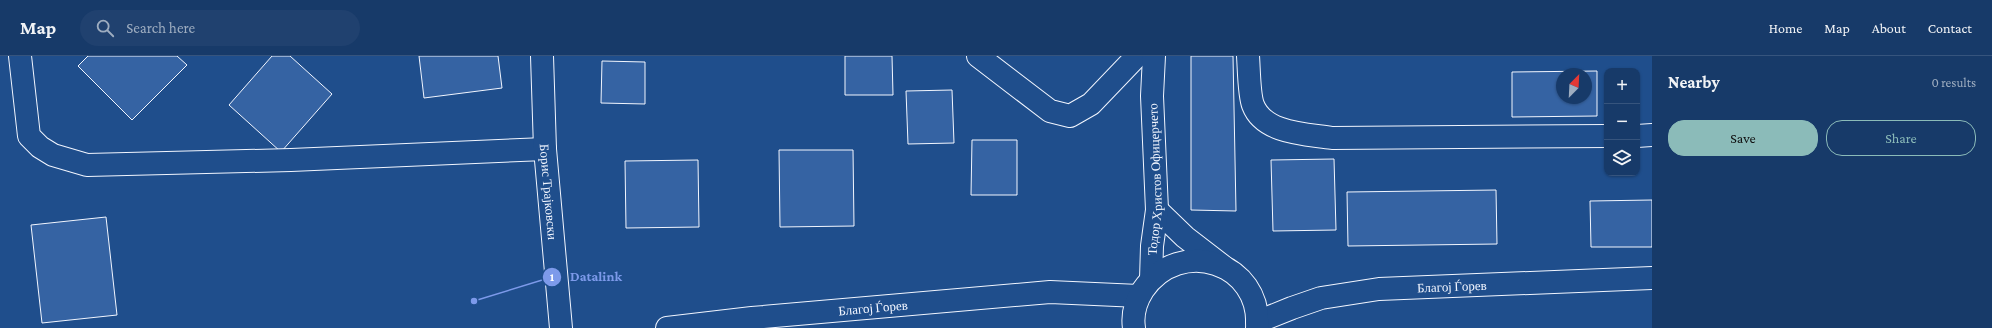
<!DOCTYPE html>
<meta charset="utf-8">
<style>
body{margin:0;font-family:"Crimson Pro",serif;background:#20416f;color:#f1f3f6}
.controls{position:absolute;right:12px;top:12px;display:grid;overflow:hidden;border-radius:8px;box-shadow:0 1px 3px #0004}
.controls button{width:36px;height:36px;display:grid;place-items:center;padding:0;border:0;border-bottom:1px solid #36547d;background:#173a69;color:#f1f3f6;font:20px sans-serif}
.compass{position:absolute;left:1556px;top:12px;width:36px;height:36px;border-radius:50%;background:#173a69;box-shadow:0 1px 3px #0004;rotate:24deg}
.list{margin:0;padding:0;list-style:none}
h2{display:flex;justify-content:space-between;align-items:center;height:52px;margin:0;padding:0 16px;font-size:17px}
h2 small{font-size:13px;font-weight:400;color:#9eadc0}
.actions{display:flex;gap:8px;padding:12px 16px}
.actions a{flex:1;padding:9px 0;border:1px solid #8bbbb9;border-radius:16px;text-align:center;font-size:14px;color:#8bbbb9}
.actions .main{background:#8bbbb9;color:#111}
.icon{flex:none;width:22px;height:22px;fill:none;stroke:currentColor;stroke-width:2;stroke-linecap:round;stroke-linejoin:round}
.map{position:relative;flex:none;width:1652px;height:272px;overflow:hidden}
header{display:flex;align-items:center;gap:24px;box-sizing:border-box;height:56px;padding:0 20px;background:#173a69;border-bottom:1px solid #36547d}
header strong{font-size:19px}
nav{display:flex;gap:22px;margin-inline-start:auto;font-size:14px}
.search{width:280px;height:36px;background:#20416f;display:flex;align-items:center;gap:10px;box-sizing:border-box;padding:0 14px;border-radius:22px;color:#9eadc0;font-size:15px}
main{display:flex}
aside{flex:1;background:#173a69}
.map>svg:first-child{display:block}
</style>
<header>
<strong>Map</strong>
<div class="search"><svg class="icon" aria-label="search" viewBox="0 0 24 24"><circle cx="10" cy="10" r="6"/><path d="M15 15l6 6"/></svg>Search here</div>
<nav><a>Home</a><a>Map</a><a>About</a><a>Contact</a></nav>
</header>
<main>
<div class="map">
<svg width="1652" height="272" viewBox="0 0 1652 272">
<rect width="100%" height="100%" fill="#1f4e8c"/>
<!-- building -->
<path fill="#3563a3" stroke="#f2f6ff" fill-rule="evenodd" d="M88 0H177L187 9 132 64 78 10Z
M272 0H290L332 38 281 96 229 49Z
M419 0H498L502 32 424 42Z
M845 0H892L893 39H845Z
M1191 0H1233L1236 155 1191 154Z
M602 5 645 6V48L601 47Z
M1597 15V60L1512 61V16ZM1562 18H1586V42H1562Z
M952 34 954 87 908 88 906 35Z
M972 84H1017V139H971Z
M779 94H853L854 170 780 171Z
M1334 103 1336 174 1273 175 1271 104Z
M698 104 699 171 626 172 625 105Z
M1496 134 1497 188 1348 190 1347 136Z
M1652 144V191H1591L1590 145Z
M106 161 117 259 42 267 31 169Z"/>
<g fill="none" stroke-linecap="round" stroke-linejoin="round">
<!-- street casing -->
<g stroke="#f2f6ff" stroke-width="24">
<g id="street">
<path d="M20 0 29 80 40 91 53 99 87 109 291 104 545 93"/>
<path id="s1" d="M542 0 545 93 561 272"/>
<path d="M978 0 1050 55 1070 60 1091 48 1137 0"/>
<path d="M1248 0C1249 13 1249 39 1253 49 1264 78 1307 78 1332 82L1607 80"/>
<path d="M1637 80 1652 79"/>
<path d="M1157 154 1185 181 1224 211"/>
<path id="s2" d="M1151 223 1152 190 1157 154 1152 40 1154 0"/>
</g>
</g>
<!-- secondary casing -->
<g stroke="#f2f6ff" stroke-width="24">
<g id="secondary">
<path id="s3" d="M1257 266 1292 252 1321 242 1379 233 1652 222"/>
<path id="s4" d="M667 272 752 262 1050 236 1139 240"/>
<path d="M1134 272C1132 259 1136 245 1143 234 1180 180 1262 206 1257 272"/>
</g>
</g>
<!-- street -->
<use href="#street" stroke="#1f4e8c" stroke-width="22"/>
<!-- secondary -->
<use href="#secondary" stroke="#1f4e8c" stroke-width="22"/>
</g>
<g text-anchor="middle" dominant-baseline="central" stroke-width="3" stroke-linejoin="round" paint-order="stroke">
<!-- street labels -->
<g font-size="13" fill="#f2f6ff" stroke="#1f4e8c">
<text stroke="none"><textPath href="#s2" startOffset="100">Тодор Христов Офицерчето</textPath></text>
<text stroke="none"><textPath href="#s1" startOffset="136">Борис Трајковски</textPath></text>
<text stroke="none"><textPath href="#s3" startOffset="200">Благој Ѓорев</textPath></text>
<text stroke="none"><textPath href="#s4" startOffset="207">Благој Ѓорев</textPath></text>
</g>
</g>
<!-- callouts -->
<path fill="none" stroke="#7d9aea" stroke-width="1.5" d="M474 245L552 221"/>
<g fill="#7d9aea" stroke="#1f4e8c" stroke-width="1.5">
<circle cx="474" cy="245" r="4"/>
<circle cx="552" cy="221" r="10"/>
</g>
<g font-size="12" text-anchor="middle" font-weight="bold" fill="#fff">
<text x="552" y="225">1</text>
</g>
<g font-size="14" text-anchor="middle" font-weight="bold" fill="#7d9aea" stroke="#1f4e8c" stroke-width="3" stroke-linejoin="round" paint-order="stroke">
<text x="596" y="225">Datalink</text>
</g>
</svg>
<div class="controls">
<button>+</button>
<button>−</button>
<button><svg class="icon" aria-label="layers" viewBox="0 0 24 24"><path d="M12 4l9 5-9 5-9-5zM3 14l9 5 9-5"/></svg></button>
</div>
<svg class="compass" viewBox="-18 -18 36 36"><path d="M0-13l5 13h-10z" fill="#e53935"/><path d="M0 13l5-13h-10z" fill="#9eadc0"/></svg>
</div>
<aside>
<h2>Nearby<small>0 results</small></h2>
<ul class="list">
</ul>
<div class="actions"><a class="main">Save</a><a>Share</a></div>
</aside>
</main>
